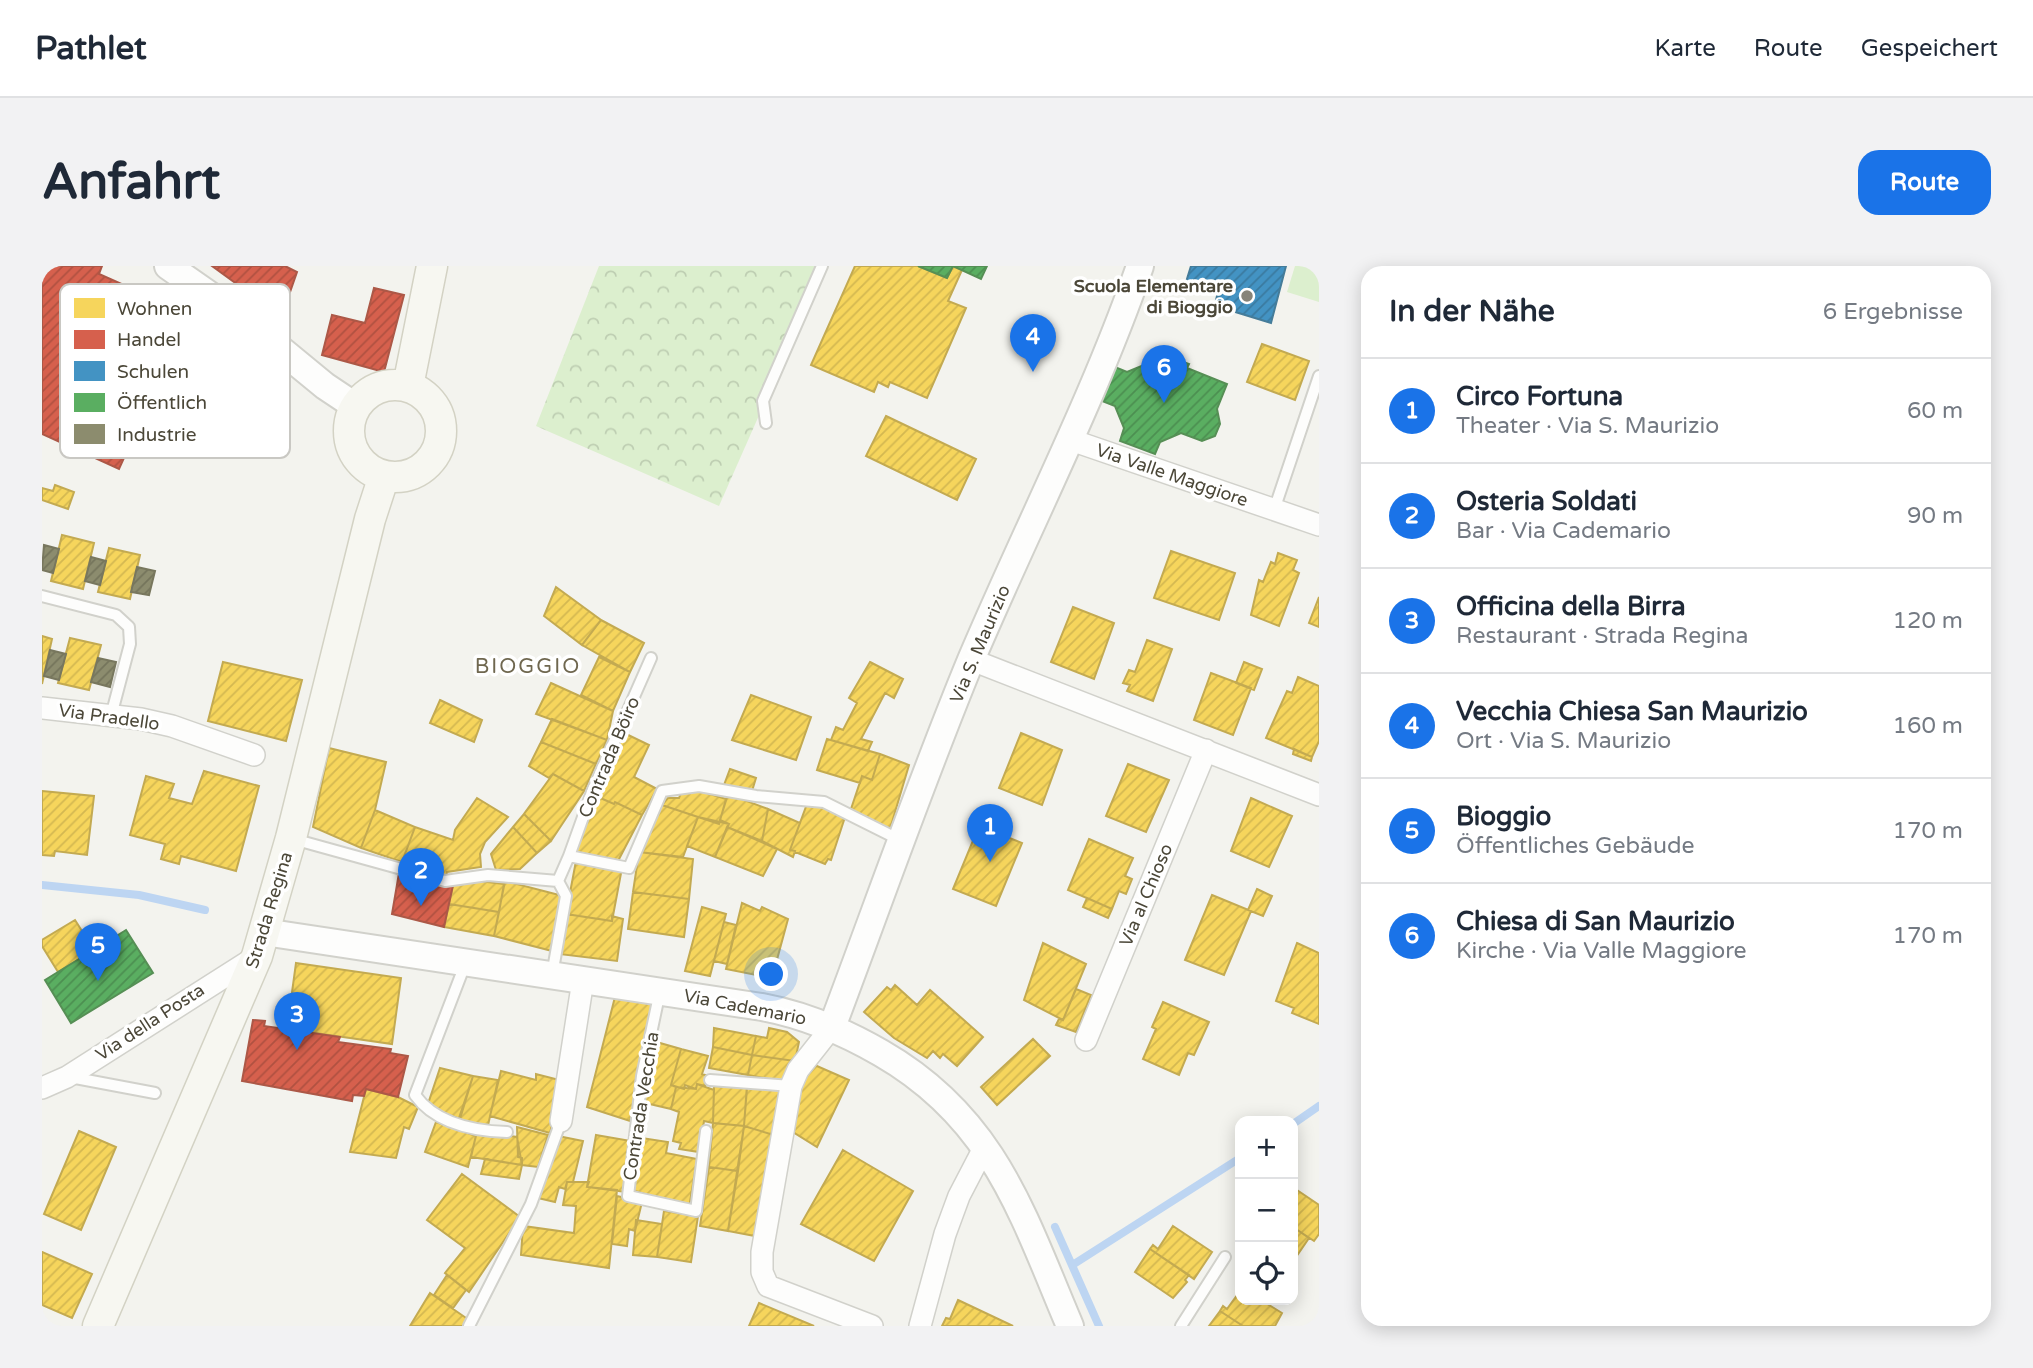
<!DOCTYPE html>
<html lang="de">
<meta charset="utf-8">
<style>
body{margin:0;font-family:"Varela Round",sans-serif;background:#f2f2f3;color:#1f2937}
.controls{position:absolute;right:21px;bottom:21px;display:grid;overflow:hidden;border-radius:14px;box-shadow:0 4px 18px #0003}
.controls button{width:63px;height:63px;display:grid;place-items:center;padding:0;border:0;border-bottom:2px solid #e0e1e3;background:#fff;color:#1f2937;font:35px sans-serif}
.you{position:absolute;left:730px;top:709px;width:24px;height:24px;margin:-18px;border:5px solid #fff;border-radius:50%;background:#1a73e8;box-shadow:0 0 0 10px #1a73e833}
.badge{display:grid;place-items:center;width:46px;height:46px;border-radius:50%;background:#1a73e8;color:#fff;font-size:23px;font-weight:700}
.pin{position:absolute;translate:-50% -58px;filter:drop-shadow(0 2px 4px #0008)}
.pin::after{content:'';position:absolute;top:37px;width:24px;height:21px;background:inherit;clip-path:polygon(0 0,100% 0,50% 100%)}
.list{margin:0;padding:0;list-style:none}
h2{display:flex;justify-content:space-between;align-items:center;height:91px;margin:0;padding:0 28px;font-size:30px}
h2 small{font-size:23px;font-weight:400;color:#747a83}
.list li{display:grid;grid-template-columns:46px 1fr auto;gap:21px;align-items:center;box-sizing:border-box;height:105px;padding:0 28px;border-top:2px solid #e0e1e3}
.list b{display:block;font-size:26px;white-space:nowrap}
.list p{margin:0;font-size:23px;white-space:nowrap;color:#747a83}
.list em{font-size:23px;font-style:normal;color:#747a83}
.icon{flex:none;width:38px;height:38px;fill:none;stroke:currentColor;stroke-width:2;stroke-linecap:round;stroke-linejoin:round}
.map{position:relative;flex:none;width:1277px;height:1060px;overflow:hidden;border-radius:21px}
header{display:flex;align-items:center;gap:42px;box-sizing:border-box;height:98px;padding:0 35px;background:#fff;border-bottom:2px solid #e0e1e3}
header strong{font-size:33px}
nav{display:flex;gap:38px;margin-inline-start:auto;font-size:24px}
.intro{display:flex;align-items:center;justify-content:space-between;box-sizing:border-box;height:168px;padding:0 42px}
h1{margin:0;font-size:49px}
.button{padding:18px 32px;border-radius:21px;background:#1a73e8;color:#fff;font-size:24px;font-weight:700}
main{display:flex;gap:42px;padding:0 42px}
aside{flex:1;background:#fff;border-radius:21px;box-shadow:0 4px 18px #0003}
.map>svg:first-child{display:block}
</style>
<header>
<strong>Pathlet</strong>
<nav><a>Karte</a><a>Route</a><a>Gespeichert</a></nav>
</header>
<div class="intro"><h1>Anfahrt</h1><a class="button">Route</a></div>
<main>
<div class="map">
<svg width="1277" height="1060" viewBox="0 0 1277 1060">
<defs>
<pattern id="park-crowns" width="20" height="18" patternUnits="userSpaceOnUse" patternTransform="scale(1.75)"><rect width="20" height="18" fill="#dcefce"/><path d="M2 6a3 3 0 1 1 6 0M12 15a3 3 0 1 1 6 0" fill="none" stroke="#beceb2"/></pattern>
<pattern id="homes-hatch" width="6" height="6" patternUnits="userSpaceOnUse" patternTransform="scale(1.75)"><rect width="6" height="6" fill="#f6d55c"/><path d="M-1 1l2-2M0 6l6-6M5 7l2-2" fill="none" stroke="#d4b851"/></pattern>
<pattern id="shops-hatch" width="6" height="6" patternUnits="userSpaceOnUse" patternTransform="scale(1.75)"><rect width="6" height="6" fill="#d6604d"/><path d="M-1 1l2-2M0 6l6-6M5 7l2-2" fill="none" stroke="#b05141"/></pattern>
<pattern id="schools-hatch" width="6" height="6" patternUnits="userSpaceOnUse" patternTransform="scale(1.75)"><rect width="6" height="6" fill="#4393c3"/><path d="M-1 1l2-2M0 6l6-6M5 7l2-2" fill="none" stroke="#3a7a9f"/></pattern>
<pattern id="public-hatch" width="6" height="6" patternUnits="userSpaceOnUse" patternTransform="scale(1.75)"><rect width="6" height="6" fill="#5aae61"/><path d="M-1 1l2-2M0 6l6-6M5 7l2-2" fill="none" stroke="#4c8f51"/></pattern>
<pattern id="industry-hatch" width="6" height="6" patternUnits="userSpaceOnUse" patternTransform="scale(1.75)"><rect width="6" height="6" fill="#8c8c6e"/><path d="M-1 1l2-2M0 6l6-6M5 7l2-2" fill="none" stroke="#74745b"/></pattern>
</defs>
<rect width="100%" height="100%" fill="#f3f3ee"/>
<!-- park -->
<path fill="url(#park-crowns)" d="M557 0H783L677 240 494 160Z"/>
<!-- garden -->
<path fill="#dcefce" d="M1253 0H1277V36L1245 26Z"/>
<!-- homes -->
<path fill="url(#homes-hatch)" stroke="#c3aa51" stroke-width="2" d="M813 0H876L905 12 911 0 920 4 906 35 924 42 885 132 848 116 846 121 836 116 832 126 769 99Z
M1220 78 1267 95 1253 134 1205 116Z
M844 150 934 193 915 234 824 190Z
M13 219 32 226 26 243 0 234V222L11 225Z
M20 269 52 277 41 323 9 315Z
M67 282 98 289 88 333 56 326Z
M1129 285 1193 307 1177 354 1112 332Z
M1236 287 1255 294 1251 304 1257 307 1237 360 1209 349 1217 314 1221 316 1229 296 1233 298Z
M514 321 559 354 540 379 502 350Z
M1277 331V361L1267 357Z
M1031 341 1072 357 1052 413 1009 396Z
M559 354 602 377 588 406 540 379Z
M0 370 10 373 0 418Z
M28 372 59 379 47 424 16 417Z
M1105 374 1130 383 1111 435 1085 425 1088 419 1081 417 1087 404 1093 406Z
M557 391 588 406 571 445 539 429Z
M181 396 260 414 244 475 166 455Z
M828 396 861 413 852 432 843 427 819 473 830 476 826 485 789 474 794 461 801 464 815 437 807 432Z
M1202 396 1220 403 1212 424 1194 417Z
M1169 407 1209 422 1191 469 1152 454Z
M1256 411 1277 420V475L1270 491 1224 472 1245 425 1250 427Z
M509 417 571 445 565 474 494 448Z
M709 429 769 451 754 494 690 474Z
M398 434 440 454 432 476 388 457Z
M510 453 565 474 554 498 499 476Z
M580 466 607 479 592 511 615 523 600 549 573 536 572 538 556 531 555 522Z
M979 467 1020 484 1000 539 957 522Z
M785 473 838 488 830 514 820 510 818 517 775 504Z
M499 476 554 498 542 525 511 508 507 512 487 500Z
M287 482 344 496 333 544 319 582 271 561Z
M1252 483 1270 491 1269 495 1251 488Z
M838 488 867 499 848 563 816 551 809 543 820 510 830 514Z
M1086 498 1127 514 1104 566 1064 550Z
M688 503 714 512 710 525 682 519Z
M162 505 217 520 194 605 139 590 137 598 119 593 123 578 88 569 104 510 132 518 127 532 150 538Z
M511 508 542 525 509 575 482 548Z
M652 523 684 533 677 558 620 539 626 532H637L639 527Z
M0 525 52 530 45 589 13 585 12 590 0 589Z
M686 528 726 543 720 575 685 561 687 558 678 554Z
M556 531 572 538 573 536 600 549 576 595 531 585Z
M435 532 466 551 443 576 438 588 439 601 405 606 404 612 360 596 373 561 411 574 413 564Z
M1209 532 1250 550 1227 601 1189 585Z
M617 538 656 551 641 591 597 586Z
M765 538 797 545 803 551 789 594 786 593 783 598 748 584Z
M726 543 758 557 748 584 753 585 751 591 720 575Z
M333 544 373 561 360 596 319 582Z
M482 548 509 575 495 587 471 561Z
M656 551 687 558 673 591 645 580Z
M937 560 980 577 954 640 911 623Z
M471 561 495 587 478 603 454 604 449 588Z
M685 561 735 583 721 610 673 591Z
M1047 573 1091 592 1083 610 1090 613 1084 628 1077 625 1070 643 1026 624Z
M597 586 651 593 647 633 591 626Z
M534 595 580 602 570 655 524 648Z
M428 614 462 618 457 646 407 638 412 615Z
M463 615 521 630 510 685 452 670Z
M1215 623 1230 630 1221 650 1206 644Z
M591 626 647 633 642 671 586 663Z
M1170 629 1209 645 1182 709 1143 694Z
M1045 632 1070 643 1066 652 1041 641Z
M700 637 718 645 720 641 746 653 730 712 684 703Z
M407 638 457 646 452 670 402 661Z
M660 641 684 648 668 710 643 705Z
M524 648 570 655V650L581 653 575 695 517 688Z
M33 654 52 684 16 706 0 680V674Z
M682 656 694 659 685 698 672 695Z
M1001 677 1044 698 1021 754 982 734Z
M1255 677 1277 687V758L1250 747 1252 742 1234 735Z
M254 697 359 712 350 778 245 763Z
M853 719 875 739 888 724 941 771 915 800 901 788 898 792 891 785 885 792 852 772 822 746 845 721 849 724Z
M1034 723 1049 729 1034 766 1014 759 1017 753 1021 754Z
M574 727 614 737 588 855 545 841Z
M1121 736 1167 756 1152 789 1146 787 1137 809 1101 793 1114 763 1110 761Z
M672 762 714 770 710 789 671 781Z
M727 762 745 766 757 776 753 795 710 789 714 770 725 772Z
M991 773 1008 790 955 839 939 821Z
M611 775 639 783 629 819 634 821 629 843 599 836Z
M671 781 710 789 706 809 667 802Z
M639 783 666 790 660 808 666 810 663 820 655 818 654 823 643 819 642 823 629 819Z
M710 789 753 795 743 816 706 809Z
M768 797 807 814 775 881 743 861Z
M398 802 431 810 418 853 385 841Z
M459 805 494 814V808L521 815 508 867 448 850Z
M431 810 456 814 445 864 416 855Z
M655 818 672 824 671 857 662 855 657 886 637 883 639 877 631 875 637 846 629 843 634 821 654 823Z
M705 819 743 824 735 870 702 860Z
M672 820 705 822 702 860 671 857Z
M324 823 356 831 376 841 367 863 362 861 354 892 308 886Z
M394 856 434 870 426 901 383 886Z
M671 857 702 860 696 905 667 901Z
M702 860 735 870 713 970 686 965Z
M475 861 506 869 496 901 480 899V892L476 891Z
M37 865 74 881 39 964 2 948Z
M435 865 475 871 480 899 429 891Z
M554 869 589 875 583 926 545 921Z
M516 870 541 875 531 916H525L523 923 517 921 513 936 496 932Z
M593 871 626 876 624 887 655 893 647 942 587 923Z
M801 884 871 925 832 995 759 958Z
M443 893 480 899 477 913 439 908Z
M667 901 696 905 686 965 658 960Z
M420 908 478 951 427 1026 403 1007 423 982 385 954Z
M525 916H547L545 921 575 924 567 1002 479 989 481 960 532 967 534 940 521 939Z
M1252 922 1277 939V968L1272 975 1251 961Z
M575 930 600 936 593 965 587 963 585 980 570 978Z
M622 945 656 950 649 996 615 991Z
M594 954 620 958 615 991 591 989Z
M1131 960 1170 986 1152 1013 1108 983 1111 979 1116 983Z
M1251 961 1267 972 1252 994H1251Z
M1108 983 1147 1009 1143 1014 1145 1016 1131 1032 1093 1006Z
M0 986 50 1008 30 1052 0 1039Z
M405 1009 424 1024 411 1042 392 1029Z
M1198 1025V1034H1219L1240 1047 1233 1060H1201L1178 1045 1181 1040 1185 1043Z
M388 1027 427 1054 424 1060H368Z
M916 1034 971 1060H900L904 1052 908 1053Z
M717 1037 772 1060H707Z
M1178 1045 1201 1060H1167Z"/>
<!-- shops -->
<path fill="url(#shops-hatch)" stroke="#ac5847" stroke-width="2" d="M0 0H60L57 8 147 48 77 203 0 168Z
M170 0H243L255 6 247 29 232 45Z
M332 22 362 29 342 106 280 89 290 49 323 57Z
M357 607 411 619 402 661 350 648Z
M211 754 223 755 222 760 298 771 296 776 349 783 348 787 366 790 356 831 324 823 322 830 311 829 310 835 200 815Z"/>
<!-- schools -->
<path fill="url(#schools-hatch)" stroke="#457c99" stroke-width="2" d="M1149 0H1244L1229 57 1187 44 1189 39 1174 34 1176 26 1144 16Z"/>
<!-- public -->
<path fill="url(#public-hatch)" stroke="#568f55" stroke-width="2" d="M876 0H945L939 13 911 0 905 12Z
M1112 85 1147 98 1145 102 1185 118 1175 143 1178 158 1173 170 1160 175 1139 167 1118 176 1113 188 1078 175 1082 162 1073 140 1060 135 1073 101 1085 106 1107 97Z
M84 664 111 707 29 757 3 714Z"/>
<!-- industry -->
<path fill="url(#industry-hatch)" stroke="#78775e" stroke-width="2" d="M2 279 17 283 11 307 0 304Z
M49 291 64 295 58 319 43 315Z
M95 301 113 305 107 329 89 326Z
M8 384 24 388 17 414 2 410Z
M56 392 74 396 68 421 49 416Z"/>
<g fill="none" stroke-linecap="round" stroke-linejoin="round">
<!-- stream -->
<path stroke="#bdd5f2" stroke-width="8" d="M0 619 97 629 163 644
M1251 858 1277 840
M1013 961 1057 1060
M1032 998 1198 892"/>
<!-- service casing -->
<g stroke="#d1d1cb" stroke-width="14">
<path id="service" d="M724 157 721 135 780 0
M1232 244 1277 110
M0 330 74 349 87 361 88 378 69 450
M251 573 403 615 446 609 516 615 527 590 587 602 620 525 657 520 714 530 782 536 858 574
M527 590 550 526 609 392
M424 696 373 829C393 857 431 865 465 866
M510 709 524 630 516 615
M618 725 600 810 586 930 654 945 664 865
M28 811 113 827
M668 814 749 820
M427 1060 489 938 519 855
M1139 1060 1183 991"/>
</g>
<!-- minor casing -->
<g stroke="#d1d1cb" stroke-width="24">
<path id="minor" d="M1029 174 1277 259
M930 394 1277 529
M0 442 99 453 130 460 212 489
M790 761 756 804 749 820 720 986V1006L726 1020 830 1060
M1044 774 1164 484
M0 822 25 811 215 690
M519 855 541 714
M878 1060 903 968 917 930 943 880"/>
</g>
<!-- tertiary casing -->
<g stroke="#d1d1cb" stroke-width="30">
<path id="tertiary" d="M126 0 199 51 283 120 313 140
M222 666 720 741C763 749 801 765 839 787 952 852 980 947 1028 1060
M790 761C836 639 879 515 929 394 985 262 1051 135 1098 0"/>
</g>
<!-- secondary casing -->
<g stroke="#d3d2c4" stroke-width="33">
<path id="secondary" d="M307 165a46 46 0 1 1 92 0a46 46 0 1 1-92 0Z
M366 120 390 0
M56 1060 215 690 249 572 328 253 342 210"/>
</g>
<!-- service -->
<use href="#service" stroke="#fdfdfc" stroke-width="10"/>
<!-- minor -->
<use href="#minor" stroke="#fdfdfc" stroke-width="21"/>
<!-- tertiary -->
<use href="#tertiary" stroke="#fdfdfc" stroke-width="26"/>
<!-- secondary -->
<use href="#secondary" stroke="#f7f7f1" stroke-width="30"/>
</g>
<!-- markers -->
<circle fill="#868378" stroke="#fff" stroke-width="2.5" cx="1205" cy="30" r="7"/>
<g text-anchor="middle" dominant-baseline="central" stroke-width="7" stroke-linejoin="round" paint-order="stroke">
<!-- poi labels -->
<g font-size="18" font-weight="bold" fill="#4b4738" stroke="#fff" text-anchor="end">
<text x="1191" y="20">Scuola Elementare<tspan x="1191" dy="21">di Bioggio</tspan></text>
</g>
<!-- street labels -->
<g font-size="18" fill="#4b4738" stroke="#fff">
<text transform="translate(1130 209) rotate(19)">Via Valle Maggiore</text>
<text transform="translate(938 378) rotate(-67)">Via S. Maurizio</text>
<text transform="translate(67 451) rotate(8)">Via Pradello</text>
<text transform="translate(567 491) rotate(-67)">Contrada Böiro</text>
<text transform="translate(1104 629) rotate(-67)">Via al Chioso</text>
<text transform="translate(227 644) rotate(-73)">Strada Regina</text>
<text transform="translate(703 741) rotate(11)">Via Cademario</text>
<text transform="translate(108 756) rotate(-33)">Via della Posta</text>
<text transform="translate(599 840) rotate(-81)">Contrada Vecchia</text>
</g>
<!-- quarter labels -->
<g font-size="21" letter-spacing="2" fill="#6f674f" stroke="#fff">
<text x="486" y="400">BIOGGIO</text>
</g>
</g>
<!-- legend -->
<rect x="18" y="18" width="230" height="174" rx="10" fill="#fff" stroke="#c9c8c3" stroke-width="2"/>
<rect x="32" y="32" width="31" height="20" fill="#f6d55c"/>
<rect x="32" y="64" width="31" height="19" fill="#d6604d"/>
<rect x="32" y="95" width="31" height="20" fill="#4393c3"/>
<rect x="32" y="127" width="31" height="19" fill="#5aae61"/>
<rect x="32" y="158" width="31" height="20" fill="#8c8c6e"/>
<g font-size="19" fill="#4b4738">
<text x="75" y="49">Wohnen</text>
<text x="75" y="80">Handel</text>
<text x="75" y="112">Schulen</text>
<text x="75" y="143">Öffentlich</text>
<text x="75" y="175">Industrie</text>
</g>
</svg>
<div class="controls">
<button>+</button>
<button>−</button>
<button><svg class="icon" aria-label="locate" viewBox="0 0 24 24"><circle cx="12" cy="12" r="6"/><path d="M12 2v4M12 18v4M2 12h4M18 12h4"/></svg></button>
</div>
<div class="you"></div>
<div class="pin badge" style="left:948px;top:596px">1</div>
<div class="pin badge" style="left:379px;top:640px">2</div>
<div class="pin badge" style="left:255px;top:784px">3</div>
<div class="pin badge" style="left:991px;top:106px">4</div>
<div class="pin badge" style="left:56px;top:715px">5</div>
<div class="pin badge" style="left:1122px;top:137px">6</div>
</div>
<aside>
<h2>In der Nähe<small>6 Ergebnisse</small></h2>
<ul class="list">
<li><span class="badge">1</span><div><b>Circo Fortuna</b><p>Theater · Via S. Maurizio</p></div><em>60 m</em></li>
<li><span class="badge">2</span><div><b>Osteria Soldati</b><p>Bar · Via Cademario</p></div><em>90 m</em></li>
<li><span class="badge">3</span><div><b>Officina della Birra</b><p>Restaurant · Strada Regina</p></div><em>120 m</em></li>
<li><span class="badge">4</span><div><b>Vecchia Chiesa San Maurizio</b><p>Ort · Via S. Maurizio</p></div><em>160 m</em></li>
<li><span class="badge">5</span><div><b>Bioggio</b><p>Öffentliches Gebäude</p></div><em>170 m</em></li>
<li><span class="badge">6</span><div><b>Chiesa di San Maurizio</b><p>Kirche · Via Valle Maggiore</p></div><em>170 m</em></li>
</ul>
</aside>
</main>
